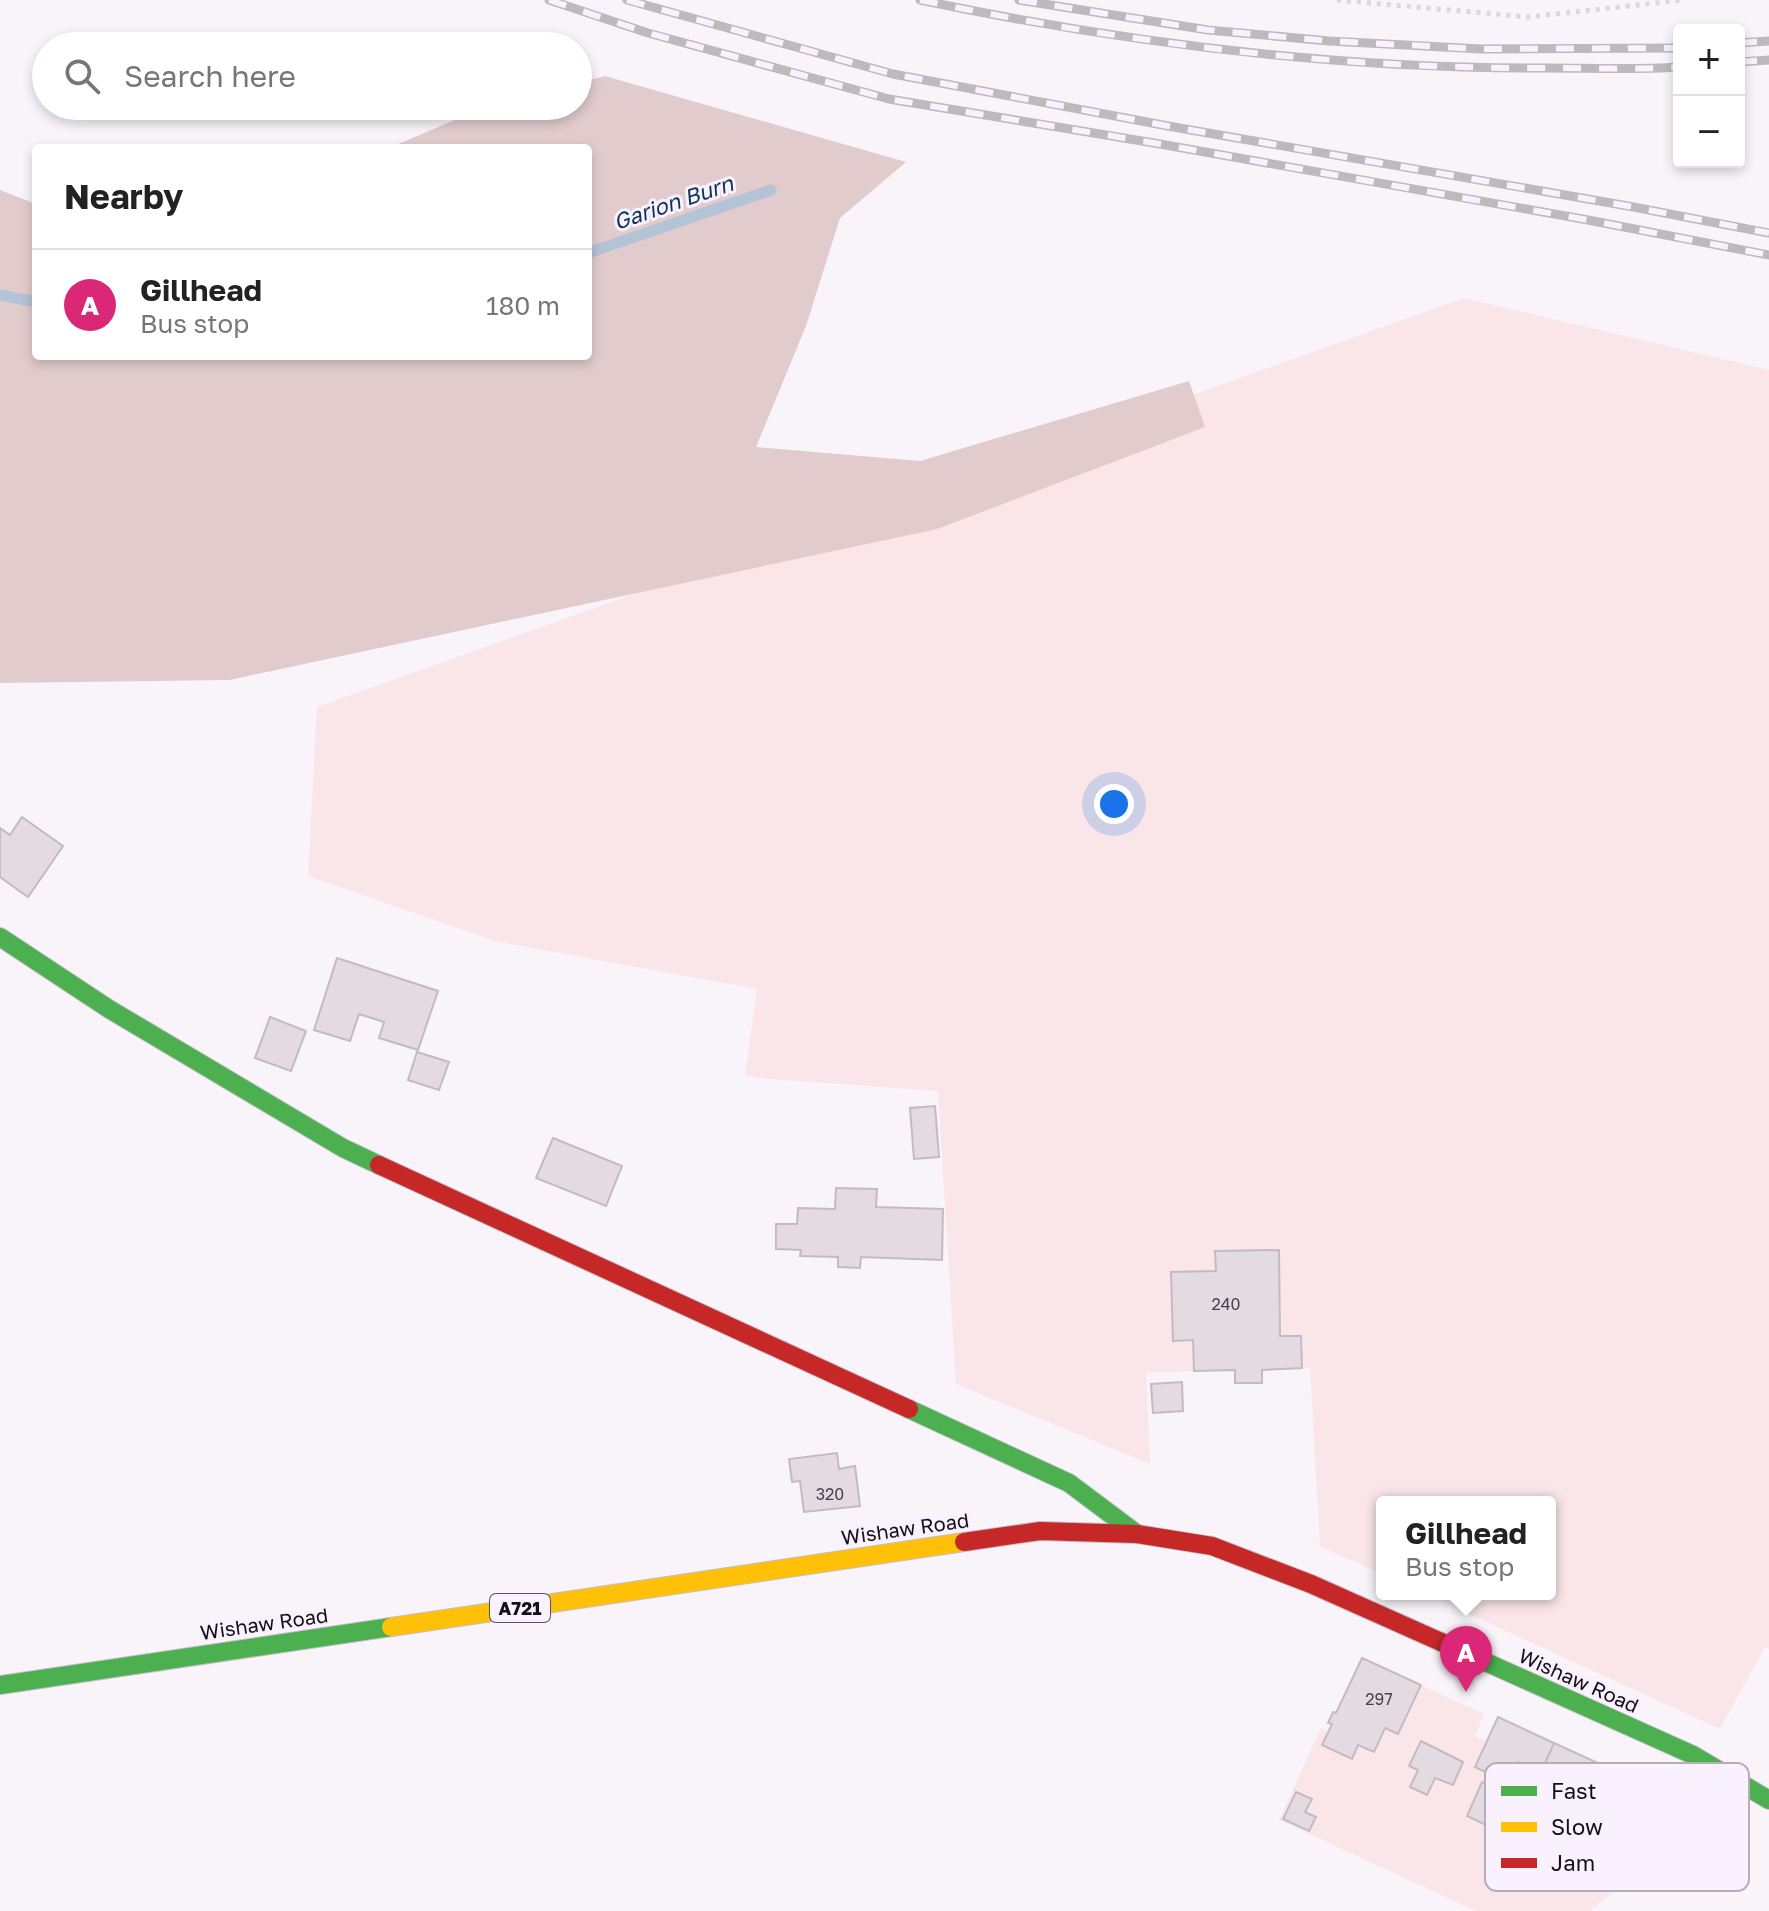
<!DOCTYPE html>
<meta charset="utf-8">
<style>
body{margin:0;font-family:"Golos Text",sans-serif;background:#f6f6f6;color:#222}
.controls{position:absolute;right:24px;top:24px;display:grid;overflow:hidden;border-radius:8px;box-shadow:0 4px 12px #0003}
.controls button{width:72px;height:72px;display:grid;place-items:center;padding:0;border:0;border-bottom:2px solid #e0e0e0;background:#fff;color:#222;font:40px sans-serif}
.you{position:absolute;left:1114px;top:804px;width:28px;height:28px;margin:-20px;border:6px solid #fff;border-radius:50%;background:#1a73e8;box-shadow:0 0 0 12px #1a73e833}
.badge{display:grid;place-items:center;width:52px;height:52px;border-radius:50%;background:#db2777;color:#fff;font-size:26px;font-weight:700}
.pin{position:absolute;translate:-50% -66px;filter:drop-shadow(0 2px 4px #0008)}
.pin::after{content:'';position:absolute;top:42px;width:28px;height:24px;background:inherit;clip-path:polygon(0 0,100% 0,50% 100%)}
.popup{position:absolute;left:1376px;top:1496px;width:180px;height:104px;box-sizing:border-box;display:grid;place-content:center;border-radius:8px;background:#fff;filter:drop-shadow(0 2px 6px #0005);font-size:26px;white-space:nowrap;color:#767676}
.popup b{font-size:30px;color:#222}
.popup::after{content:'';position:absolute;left:50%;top:100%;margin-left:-16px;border:16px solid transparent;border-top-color:#fff}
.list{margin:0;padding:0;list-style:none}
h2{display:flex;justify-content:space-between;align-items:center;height:104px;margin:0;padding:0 32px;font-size:34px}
h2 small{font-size:26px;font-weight:400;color:#767676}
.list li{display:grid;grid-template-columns:52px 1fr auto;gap:24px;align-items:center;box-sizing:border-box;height:112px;padding:0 32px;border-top:2px solid #e0e0e0}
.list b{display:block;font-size:30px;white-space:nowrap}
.list p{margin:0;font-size:26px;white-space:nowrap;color:#767676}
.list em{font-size:26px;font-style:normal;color:#767676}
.icon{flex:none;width:44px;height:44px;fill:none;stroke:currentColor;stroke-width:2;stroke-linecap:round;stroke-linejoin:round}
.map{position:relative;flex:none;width:1769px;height:1911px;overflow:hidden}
.search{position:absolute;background:#fff;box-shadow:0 4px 12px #0003;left:32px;top:32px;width:560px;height:88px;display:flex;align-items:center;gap:20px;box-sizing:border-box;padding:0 28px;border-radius:44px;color:#767676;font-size:30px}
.panel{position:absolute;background:#fff;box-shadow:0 4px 12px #0003;left:32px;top:144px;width:560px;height:216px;border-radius:8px}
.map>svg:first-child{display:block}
</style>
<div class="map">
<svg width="1769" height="1911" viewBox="0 0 1769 1911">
<rect width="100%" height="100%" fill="#f8f4fa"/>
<!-- green -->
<path fill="#fae6e8" d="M1464 298 1769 370V1649L1765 1647 1720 1729 1425 1594H1550V1502H1382V1574L1320 1546 1310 1368H1302L1301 1336H1280L1279 1251 1215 1252 1216 1271 1172 1272 1173 1341 1193 1340 1194 1371 1146 1373 1150 1464 956 1384 938 1091 770 1079 745 1076 757 989 495 941 308 876 317 707Z
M1421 1685 1484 1714 1475 1736 1486 1741 1475 1767 1508 1782 1518 1762 1541 1773 1519 1821 1535 1827 1548 1797 1586 1795 1616 1809 1610 1825 1658 1847 1641 1868 1590 1911H1476L1279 1820 1321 1728 1328 1732 1323 1746 1351 1759 1358 1745 1374 1752 1385 1728 1398 1734Z"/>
<!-- forest -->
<path fill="#e1cbcd" d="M605 76 906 162 840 218 806 326 756 447 920 461 1189 381 1205 427 937 529 229 680 0 683V190L36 204V356H588V148H389L476 111 493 106H578V83Z"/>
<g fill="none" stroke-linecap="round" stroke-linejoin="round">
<!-- stream -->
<path stroke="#b4c3d6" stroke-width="11" d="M588 253 771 190
M0 295 36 302"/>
</g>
<!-- building -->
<path fill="#e3dbe1" stroke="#c3bbc1" stroke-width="2" d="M22 817 63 846 28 897 0 877V828L10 835Z
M337 958 438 991 418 1050 379 1038 384 1022 359 1014 350 1041 314 1030Z
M270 1017 306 1031 291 1071 255 1058Z
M417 1052 449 1062 439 1090 408 1080Z
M935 1106 939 1157 914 1159 910 1108Z
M553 1138 622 1166 606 1206 536 1178Z
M836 1188 877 1189 876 1207 943 1209 942 1260 861 1257 860 1268 838 1267V1257L800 1256 801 1250 776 1249V1224H797L798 1208 835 1209Z
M1279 1250 1280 1336H1301L1302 1368 1262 1370V1383H1235V1370L1194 1371 1193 1340 1173 1341 1171 1272 1216 1271 1215 1251Z
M1182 1382 1183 1411 1153 1413 1151 1384Z
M837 1453 839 1469 855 1466 860 1506 804 1512 800 1481 792 1482 789 1459Z
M1362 1658 1421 1685 1398 1734 1385 1728 1374 1752 1358 1745 1352 1759 1322 1745 1332 1724 1328 1723 1333 1712 1336 1713Z
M1498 1717 1554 1743 1541 1773 1518 1762 1508 1783 1475 1767Z
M1421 1741 1463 1762 1453 1785 1435 1778 1427 1795 1410 1787 1418 1770 1409 1766Z
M1554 1743 1600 1764 1579 1811 1548 1797 1535 1827 1519 1820Z
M1600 1764 1664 1792 1643 1839 1609 1825 1616 1809 1586 1795Z
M1482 1782 1505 1792 1490 1827 1467 1816Z
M1296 1792 1312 1799 1305 1812 1316 1817 1309 1831 1283 1819Z"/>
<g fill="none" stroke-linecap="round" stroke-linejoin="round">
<!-- fast casing -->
<g stroke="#c4bfc7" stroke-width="20">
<path id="fast" d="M0 937 109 1009 343 1148 379 1165
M909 1409 1069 1483 1137 1534
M1441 1642 1693 1755 1769 1800
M0 1685 391 1627"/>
</g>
<!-- slow casing -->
<g stroke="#c4bfc7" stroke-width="20">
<path id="slow" d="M391 1627 964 1542"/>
</g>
<!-- jam casing -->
<g stroke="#c4bfc7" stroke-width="20">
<path id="jam" d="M379 1165 909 1409
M964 1542 1040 1531 1137 1534 1212 1546 1311 1584 1441 1642"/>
</g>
<!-- path -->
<path stroke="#d9d8da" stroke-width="5" stroke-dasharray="4 6" stroke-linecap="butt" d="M1337 0 1529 17 1682 0"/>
<!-- fast -->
<use href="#fast" stroke="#4caf50" stroke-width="18"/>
<!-- slow -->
<use href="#slow" stroke="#ffc107" stroke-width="18"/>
<!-- jam -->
<use href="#jam" stroke="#c62828" stroke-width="18"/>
<!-- rail casing -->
<g stroke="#bcbabd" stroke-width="9">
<path id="rail" d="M549 0 648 33 889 99 1160 144 1588 220 1769 255
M627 0 893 74 1168 126 1628 206 1769 233
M920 0C1126 43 1335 69 1546 68 1590 68 1635 70 1679 67
M1019 0 1208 30 1329 41 1481 49 1679 48
M1739 43 1769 41
M1739 62 1769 60"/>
</g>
<!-- rail -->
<use href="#rail" stroke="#f9f1fd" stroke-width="6" stroke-dasharray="18" stroke-linecap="butt"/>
</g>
<g text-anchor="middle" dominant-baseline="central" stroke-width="6" stroke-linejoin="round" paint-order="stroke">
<!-- number labels -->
<g font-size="16" fill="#48424a">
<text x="1226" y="1304">240</text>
<text x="830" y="1494">320</text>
<text x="1379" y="1699">297</text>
</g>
<!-- shield labels -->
<rect fill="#f9f1fd" stroke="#59535d" stroke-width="2" x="490" y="1594" width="60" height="28" rx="6"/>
<g font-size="18" font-weight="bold" fill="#150f18">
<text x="520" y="1608">A721</text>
</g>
<!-- street labels -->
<g font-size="20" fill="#150f18" stroke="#f9f1fd">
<text transform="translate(905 1528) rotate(-8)">Wishaw Road</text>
<text transform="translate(264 1623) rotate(-8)">Wishaw Road</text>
<text transform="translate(1579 1680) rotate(24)">Wishaw Road</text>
</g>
<!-- water labels -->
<g font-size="22" font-style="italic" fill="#0e3455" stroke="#f9f1fd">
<text transform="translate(673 202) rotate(-19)">Garion Burn</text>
</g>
</g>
<!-- legend -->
<rect x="1485" y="1763" width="264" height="128" rx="12" fill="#f9f1fd" stroke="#b5adb8" stroke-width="2"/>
<rect x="1501" y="1786" width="36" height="10" fill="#4caf50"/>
<rect x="1501" y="1822" width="36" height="10" fill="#ffc107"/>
<rect x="1501" y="1858" width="36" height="10" fill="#c62828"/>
<g font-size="22" fill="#150f18">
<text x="1551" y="1799">Fast</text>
<text x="1551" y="1835">Slow</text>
<text x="1551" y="1871">Jam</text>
</g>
</svg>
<div class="controls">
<button>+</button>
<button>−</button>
</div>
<div class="you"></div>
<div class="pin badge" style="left:1466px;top:1692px">A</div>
<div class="popup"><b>Gillhead</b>Bus stop</div>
<div class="search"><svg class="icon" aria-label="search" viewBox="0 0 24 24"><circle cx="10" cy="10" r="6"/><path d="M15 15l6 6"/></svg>Search here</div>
<section class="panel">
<h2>Nearby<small></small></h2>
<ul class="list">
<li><span class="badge">A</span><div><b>Gillhead</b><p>Bus stop</p></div><em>180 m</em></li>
</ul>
</section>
</div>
